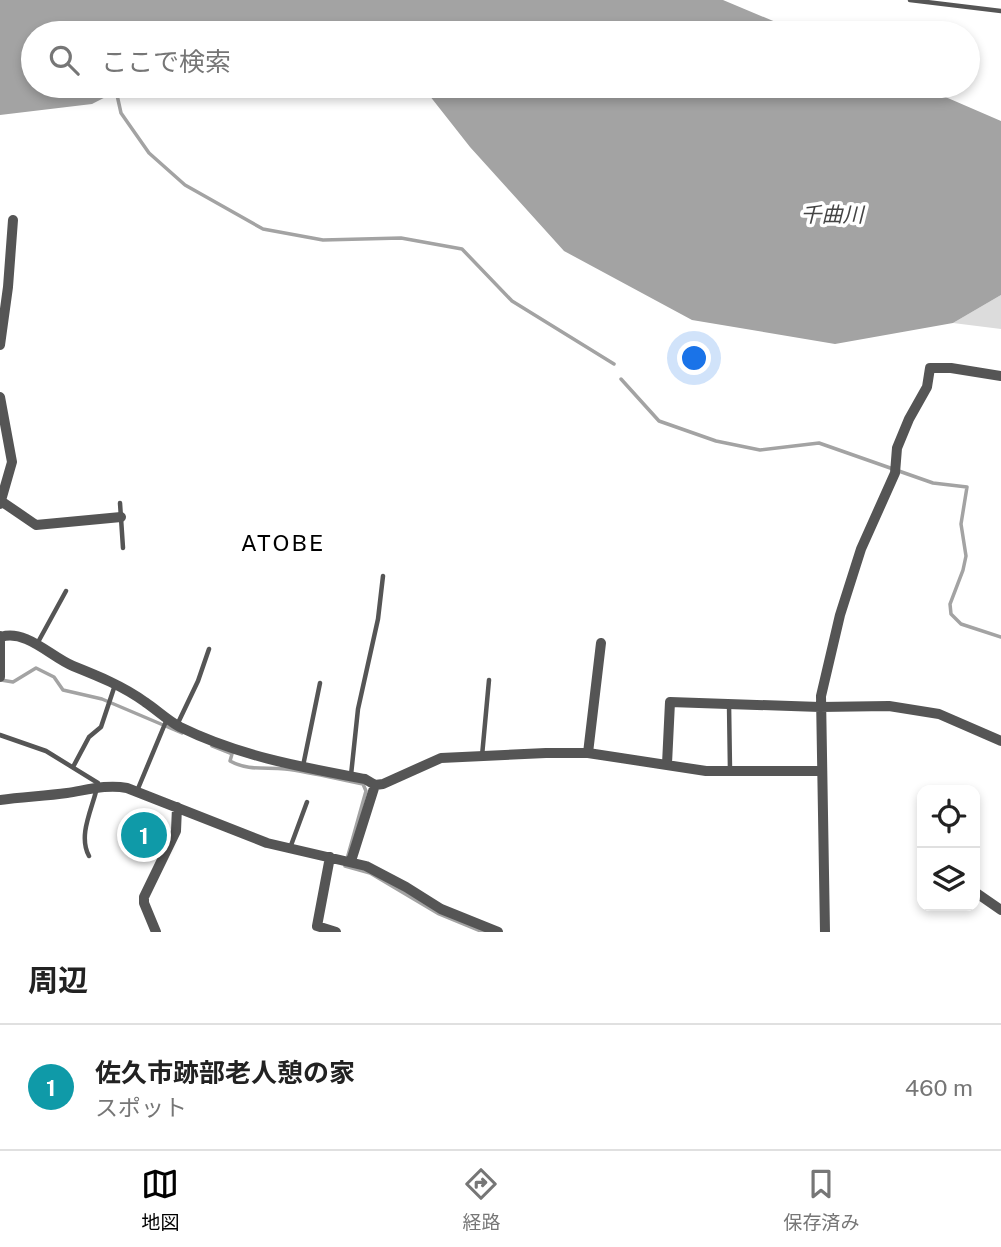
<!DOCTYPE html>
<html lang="ja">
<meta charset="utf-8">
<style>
body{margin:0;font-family:"Public Sans","Noto Sans JP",sans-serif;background:#f2f2f2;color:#222}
.controls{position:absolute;right:21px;bottom:21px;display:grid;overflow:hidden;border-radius:14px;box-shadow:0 4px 10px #0003}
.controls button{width:63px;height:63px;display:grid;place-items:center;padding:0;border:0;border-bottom:2px solid #e0e0e0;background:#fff;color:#222;font:35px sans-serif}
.you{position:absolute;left:695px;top:359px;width:24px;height:24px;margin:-18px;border:5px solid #fff;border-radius:50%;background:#1a73e8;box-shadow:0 0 0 10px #1a73e833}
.badge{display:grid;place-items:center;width:46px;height:46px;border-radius:50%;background:#000;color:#fff;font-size:23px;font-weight:700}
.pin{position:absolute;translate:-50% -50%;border:4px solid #fff;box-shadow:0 2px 7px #0006}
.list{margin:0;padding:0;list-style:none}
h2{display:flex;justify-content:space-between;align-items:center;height:91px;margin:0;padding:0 28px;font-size:30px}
h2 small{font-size:23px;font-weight:400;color:#767676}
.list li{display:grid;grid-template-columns:46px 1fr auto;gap:21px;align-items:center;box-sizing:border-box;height:126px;padding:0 28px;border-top:2px solid #e0e0e0}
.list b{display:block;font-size:26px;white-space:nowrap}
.list p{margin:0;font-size:23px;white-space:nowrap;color:#767676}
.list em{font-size:23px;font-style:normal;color:#767676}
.icon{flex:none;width:38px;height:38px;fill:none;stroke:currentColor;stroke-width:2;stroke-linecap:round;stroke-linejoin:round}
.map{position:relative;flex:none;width:1001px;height:932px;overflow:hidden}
.search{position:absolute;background:#fff;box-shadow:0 4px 10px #0003;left:21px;right:21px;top:21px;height:77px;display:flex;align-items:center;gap:18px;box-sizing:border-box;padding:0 24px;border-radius:38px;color:#767676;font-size:26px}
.sheet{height:217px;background:#fff}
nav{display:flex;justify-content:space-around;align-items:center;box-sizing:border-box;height:98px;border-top:2px solid #e0e0e0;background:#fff;font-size:19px;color:#767676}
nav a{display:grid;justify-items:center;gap:4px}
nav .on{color:#000}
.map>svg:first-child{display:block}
</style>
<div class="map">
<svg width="1001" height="932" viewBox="0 0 1001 932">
<rect width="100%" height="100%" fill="#fff"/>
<!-- green -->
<path fill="#dcdcdc" d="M1001 295V329L953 323Z"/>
<!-- water -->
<path fill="#a3a3a3" d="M0 0H723L802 33H33V86H127L92 104 0 115Z
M422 86H920L1001 121V295L953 323 835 344 692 320 564 251 470 147Z"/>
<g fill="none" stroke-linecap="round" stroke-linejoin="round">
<!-- stream -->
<path stroke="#a3a3a3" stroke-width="3.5" d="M115 86 121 113 149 153 185 185 263 229 323 240 401 238 462 249 512 301 614 364
M621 379 659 421 716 441 760 450 819 443 933 483 967 487 961 524 966 556 963 570 950 604 951 614 961 624 1001 637
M1 680 13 682 36 668 54 677 63 690 102 699 182 733
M212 746 232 754 230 761C248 771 266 767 285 769 311 772 337 779 363 784L366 791 345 866 370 873 439 914 483 932"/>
<!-- lane -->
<path stroke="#555" stroke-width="4.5" d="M910 0 1001 11
M120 503 123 548
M37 644 66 591
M729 704 730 770
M177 725 198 681 209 649
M0 735 46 751 98 783C94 806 77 834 89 856
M482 756 489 680
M303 766 320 683
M73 767 89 737 101 727 115 685
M351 775 358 709 378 619 383 576
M137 791 167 719
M290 848 307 802"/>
<!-- street -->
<path stroke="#555" stroke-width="10" d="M0 345 8 287 13 220
M0 397 12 462 0 504
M1 501 36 525 121 517
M0 636V677
M1 637C26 629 51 657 73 666 98 676 123 686 145 702 157 710 167 720 180 727 239 756 301 767 365 779L375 785 383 784 441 758 546 753H588L706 771H822
M588 753 601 643
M667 764 670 702 820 707 889 706 939 714 1001 741
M0 800C22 797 45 796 67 793 87 790 107 784 127 788L267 843 366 866 406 887 441 909 498 932
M330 857 317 926 336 932
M351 861 375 785
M975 892 1001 910
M156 932 144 903V897L176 831 177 807
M825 932 821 696 840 615 861 549 895 473 897 448 909 419 927 387 930 368H951L1001 376"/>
</g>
<g text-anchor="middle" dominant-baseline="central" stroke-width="7" stroke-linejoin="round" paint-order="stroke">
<!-- water labels -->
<g font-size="21" font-style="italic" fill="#444" stroke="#fff">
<text x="832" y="214">千曲川</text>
</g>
<!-- quarter labels -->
<g font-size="23" letter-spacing="2" fill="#000" stroke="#fff">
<text x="283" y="542">ATOBE</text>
</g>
</g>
</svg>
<div class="controls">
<button><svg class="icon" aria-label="locate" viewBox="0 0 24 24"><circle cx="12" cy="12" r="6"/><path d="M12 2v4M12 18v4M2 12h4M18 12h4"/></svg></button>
<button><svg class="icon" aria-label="layers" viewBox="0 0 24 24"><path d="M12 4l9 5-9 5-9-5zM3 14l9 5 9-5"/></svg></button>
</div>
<div class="you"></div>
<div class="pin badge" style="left:144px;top:835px;background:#0f9aa8">1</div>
<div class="search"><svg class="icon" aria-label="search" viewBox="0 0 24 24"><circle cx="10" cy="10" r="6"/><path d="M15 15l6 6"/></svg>ここで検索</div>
</div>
<section class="sheet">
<h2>周辺<small></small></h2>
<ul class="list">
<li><span class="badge" style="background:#0f9aa8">1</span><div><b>佐久市跡部老人憩の家</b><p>スポット</p></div><em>460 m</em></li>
</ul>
</section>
<nav>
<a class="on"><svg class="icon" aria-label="map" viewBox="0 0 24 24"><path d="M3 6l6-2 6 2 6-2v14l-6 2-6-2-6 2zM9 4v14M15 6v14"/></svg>地図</a>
<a><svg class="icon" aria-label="directions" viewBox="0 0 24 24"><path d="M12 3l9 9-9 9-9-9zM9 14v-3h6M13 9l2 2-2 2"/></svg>経路</a>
<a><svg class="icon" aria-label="saved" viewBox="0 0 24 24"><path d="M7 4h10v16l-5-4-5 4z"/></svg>保存済み</a>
</nav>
